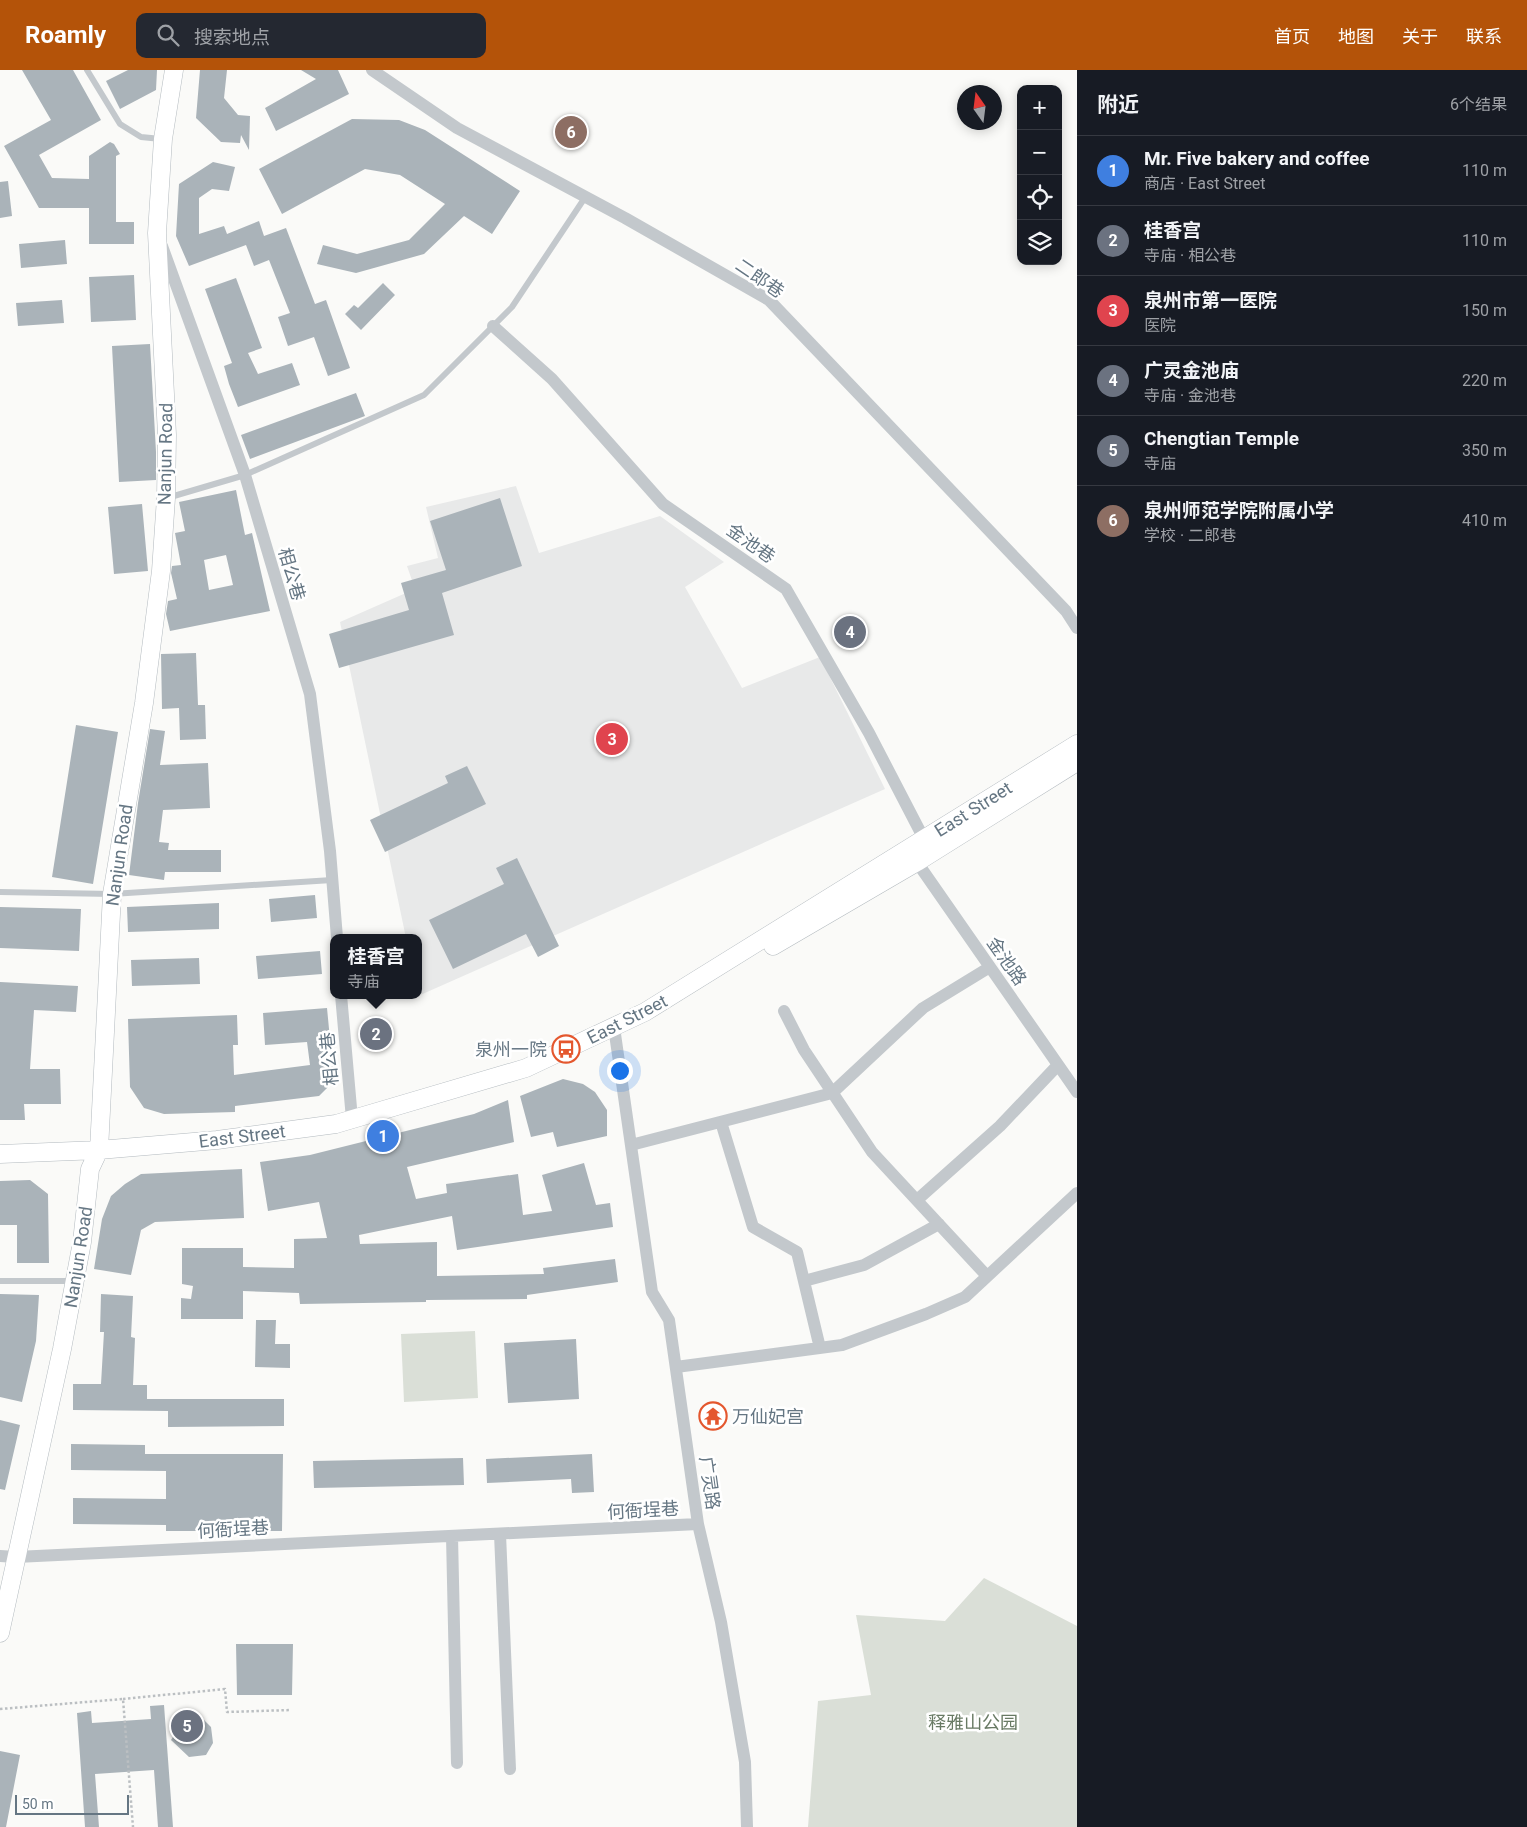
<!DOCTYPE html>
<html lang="zh">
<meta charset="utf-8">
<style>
body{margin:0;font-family:Roboto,"Noto Sans SC",sans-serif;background:#242831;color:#f1f3f6}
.controls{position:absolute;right:15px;top:15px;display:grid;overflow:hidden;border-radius:10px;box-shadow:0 2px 12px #0003}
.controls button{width:45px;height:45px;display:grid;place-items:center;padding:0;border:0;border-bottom:1px solid #363941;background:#171b24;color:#f1f3f6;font:25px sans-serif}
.compass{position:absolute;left:957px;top:15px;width:45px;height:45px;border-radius:50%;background:#171b24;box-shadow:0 2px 12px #0003;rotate:346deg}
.scale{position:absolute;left:15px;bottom:12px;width:114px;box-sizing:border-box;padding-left:5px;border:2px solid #657683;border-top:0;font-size:14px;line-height:18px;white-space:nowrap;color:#657683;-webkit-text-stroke:4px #fff;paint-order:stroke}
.you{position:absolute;left:619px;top:1000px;width:18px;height:18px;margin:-12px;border:4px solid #fff;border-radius:50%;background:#1a73e8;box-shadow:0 0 0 8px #1a73e833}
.badge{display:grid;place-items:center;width:32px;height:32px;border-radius:50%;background:#b45309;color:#fff;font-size:16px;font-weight:700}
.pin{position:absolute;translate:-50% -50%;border:2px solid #fff;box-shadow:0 1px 5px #0006}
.popup{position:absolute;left:330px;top:864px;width:92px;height:65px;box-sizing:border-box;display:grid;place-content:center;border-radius:10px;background:#171b24;filter:drop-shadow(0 1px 4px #0005);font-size:16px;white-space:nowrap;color:#9ea1a6}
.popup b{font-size:19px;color:#f1f3f6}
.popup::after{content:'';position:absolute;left:50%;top:100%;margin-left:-10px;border:10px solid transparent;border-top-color:#171b24}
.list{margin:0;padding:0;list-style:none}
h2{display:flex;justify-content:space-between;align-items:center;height:65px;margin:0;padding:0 20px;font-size:21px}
h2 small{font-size:16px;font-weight:400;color:#9ea1a6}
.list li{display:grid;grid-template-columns:32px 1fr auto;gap:15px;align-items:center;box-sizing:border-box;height:70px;padding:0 20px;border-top:1px solid #363941}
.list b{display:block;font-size:19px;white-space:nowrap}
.list p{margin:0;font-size:16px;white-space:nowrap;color:#9ea1a6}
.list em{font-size:16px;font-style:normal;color:#9ea1a6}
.icon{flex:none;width:28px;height:28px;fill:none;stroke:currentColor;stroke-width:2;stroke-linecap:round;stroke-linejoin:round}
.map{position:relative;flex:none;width:1077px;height:1757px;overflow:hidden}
header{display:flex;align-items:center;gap:30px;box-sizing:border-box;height:70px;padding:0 25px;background:#b45309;color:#fff}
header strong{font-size:24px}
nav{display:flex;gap:28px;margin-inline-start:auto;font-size:18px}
.search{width:350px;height:45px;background:#242831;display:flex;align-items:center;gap:12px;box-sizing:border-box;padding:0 18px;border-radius:10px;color:#9ea1a6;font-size:19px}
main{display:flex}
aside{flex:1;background:#171b24}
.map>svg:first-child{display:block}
</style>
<header>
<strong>Roamly</strong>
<div class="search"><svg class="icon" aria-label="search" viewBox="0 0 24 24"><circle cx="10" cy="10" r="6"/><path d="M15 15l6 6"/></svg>搜索地点</div>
<nav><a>首页</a><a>地图</a><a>关于</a><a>联系</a></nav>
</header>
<main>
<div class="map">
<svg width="1077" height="1757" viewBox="0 0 1077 1757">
<rect width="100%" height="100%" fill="#fafaf8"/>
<!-- built -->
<path fill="#e8e9e9" d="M516 416 539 483 660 446 724 492 685 517 742 618 820 587 885 719 418 926V868H406L340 552 415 519 407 496 438 488 426 437Z"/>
<!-- green -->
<path fill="#dadfd7" d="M475 1261 478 1328 404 1332 401 1264Z
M984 1508 1077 1556V1757H808L818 1631 871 1625 856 1545 945 1551Z"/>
<!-- building -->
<path fill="#aab3b9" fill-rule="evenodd" d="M22 0H73L101 50 39 85 52 108 89 109V86L110 72 114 74 120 84 116 86V152H134V174H89V138H39L4 76 51 50Z
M128 0H157L156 20 120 39 106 11Z
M200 0H227L224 28 238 45 250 46 249 80 241 65 240 73 221 72 196 48Z
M301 0H338L349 24 276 61 265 38 316 9Z
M352 49 399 50 425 60 520 121 492 164 464 146 424 184 356 203 317 194 323 175 357 184 409 170 445 134 400 105 365 99 282 144 259 99Z
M213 92 235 97 229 121 212 119 199 128V164L224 156 227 164 259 151 264 166 286 158 315 234 326 230 350 298 328 306 314 267 288 276 278 247 290 243 269 190 254 196 246 175 189 196 176 166 179 114Z
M8 111 12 146 0 148V112Z
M65 170 67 194 21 198 19 174Z
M134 205 136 250 91 252 89 207Z
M236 208 262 278 248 283 258 304 292 293 300 315 238 337 229 314 224 296 232 293 205 219Z
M383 213 395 225 361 260 345 244 354 235 358 238Z
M62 230 64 253 18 256 16 233Z
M150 274 156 382V410L119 412 112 276Z
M356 323 365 346 250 389 241 365Z
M236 420 245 465 252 463 270 541 170 561 166 544 168 531 177 529 171 503 172 496 181 495 175 463 185 461 179 432ZM226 485 233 515 209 520 204 490Z
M500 428 522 496 442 523 454 565 339 598 329 564 409 540 401 513 446 500 430 451Z
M142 434 148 501 114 504 108 437Z
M196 583 198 635H205L206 669 180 670 179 638 162 639 161 584Z
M76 655 118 662 93 814 52 807Z
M150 659 165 661 160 695 208 693 210 738 163 740 159 772 169 773 168 780H221V802H165L164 810 129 805 138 733Z
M467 696 486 734 385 782 370 750 448 713 445 706Z
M517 788 559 876 538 887 526 864 453 899 429 850 504 814 496 798Z
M315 825 317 848 271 852 269 829Z
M219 833V859L128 862 127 837Z
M0 837 81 839 79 881 0 878Z
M320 881 322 904 258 909 256 886Z
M199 888 200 914 132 916 131 890Z
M0 912 78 916 76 942 34 940 30 999H60L61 1034H24L25 1050H0Z
M327 938 334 1011 319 1026 235 1036V1042L164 1044 144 1038 130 1017 128 949 237 945 238 975H233L234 1005 310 995 307 972 265 975 263 943Z
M563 1009 583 1014 595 1022 607 1040V1066L557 1077 553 1062 531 1067 520 1026Z
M508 1030 514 1072 407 1097 416 1129 447 1123 446 1114 518 1104 523 1145 552 1141 542 1105 584 1093 596 1135 610 1133 613 1157 457 1180 452 1146 359 1165 360 1174 437 1172V1206L544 1204 543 1198 615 1189 618 1212 527 1225V1229L426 1230V1232L300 1234 299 1223 243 1221V1249H181V1228L191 1229 193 1216 182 1214V1178H243V1197L294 1198V1169L327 1168 319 1132 268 1141 260 1092 310 1085 474 1044Z
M242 1099 244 1148 155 1152 141 1160 131 1205 94 1199 102 1149 111 1126 125 1114 141 1104Z
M30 1110 48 1124 49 1193H17V1155H0V1111Z
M0 1224 39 1225 36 1271 22 1332 0 1327Z
M101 1224 133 1226 131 1267 135 1268 133 1315H147V1329H284V1356L168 1357V1341L73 1340V1314H101L104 1262H100Z
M256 1250H276L275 1274H290V1298L255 1297Z
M576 1269 579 1329 508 1333 504 1273Z
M0 1350 20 1355 5 1420 0 1419Z
M71 1374 145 1375V1384H283L282 1461H166V1455L73 1454V1428L166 1429V1401L71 1400Z
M592 1384 594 1422 572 1423 571 1409 487 1413 486 1389Z
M463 1388 464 1415 314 1418 313 1391Z
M236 1574H293L292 1625H237Z
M164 1635 173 1757H158L154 1700 95 1704 99 1757H85L77 1643 91 1641 92 1653 151 1649 150 1636Z
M202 1648 211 1657 213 1673 206 1685 189 1687 171 1670 185 1649Z
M0 1681 20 1685 6 1757H0Z"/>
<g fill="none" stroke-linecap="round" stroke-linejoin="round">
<!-- secondary casing -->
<g stroke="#b3babf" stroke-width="19">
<path id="secondary" d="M773 876 917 792 1077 692
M0 1084 99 1080 217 1070 336 1054 526 998 645 942 1077 674
M0 1563 62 1279 82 1172 90 1099 99 1080 112 824 144 633 161 501 166 428 167 365 157 163 163 69 174 0"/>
</g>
<!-- path -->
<path stroke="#bbbfc2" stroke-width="2.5" stroke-dasharray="2.5 2.5" stroke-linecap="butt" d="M123 1629 225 1619 227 1642 291 1640
M0 1639 123 1629 133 1757"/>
<!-- lane -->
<path stroke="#c3c8cc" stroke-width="6" d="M87 0 120 54 141 67 161 69
M167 428 245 405 424 325 512 237 586 126
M0 822 112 824 332 810
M0 1211H74"/>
<!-- street -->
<path stroke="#c3c8cc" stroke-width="12" d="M372 0 457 58 625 148 769 230 1066 541 1077 558
M162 176 245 405 310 624 330 781 337 868
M493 256 552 309 663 434 786 519 869 663 924 769
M912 785 1077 1022
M341 925 352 1049
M784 941 804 980 872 1082 987 1206
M614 957 652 1222 669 1250 698 1454 721 1552 745 1692 747 1757
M721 1052 753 1157 797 1182 820 1278
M631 1075 832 1023 923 938 990 897
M917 1130 1000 1056 1058 995
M804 1211 864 1195 939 1154
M676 1297 842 1275 926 1244 965 1227 1077 1123
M500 1464 510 1699
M452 1466 457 1693
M0 1486 16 1487 698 1454"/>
<!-- secondary -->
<use href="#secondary" stroke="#fff" stroke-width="18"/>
</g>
<!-- icons -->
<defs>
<g id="bus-ring" transform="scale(1.4375)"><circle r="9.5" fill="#fff" stroke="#e4572e" stroke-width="1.5"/><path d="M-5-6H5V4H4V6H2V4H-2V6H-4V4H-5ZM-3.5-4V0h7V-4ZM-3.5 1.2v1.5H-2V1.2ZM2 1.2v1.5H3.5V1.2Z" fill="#e4572e"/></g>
<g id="temple-ring" transform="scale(1.4375)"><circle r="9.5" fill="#fff" stroke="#e4572e" stroke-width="1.5"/><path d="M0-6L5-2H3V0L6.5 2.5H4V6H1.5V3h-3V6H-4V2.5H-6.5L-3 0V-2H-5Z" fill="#e4572e"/></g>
</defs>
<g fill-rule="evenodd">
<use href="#bus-ring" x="566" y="979"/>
<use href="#temple-ring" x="713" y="1346"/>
</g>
<g text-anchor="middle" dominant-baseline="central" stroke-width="5" stroke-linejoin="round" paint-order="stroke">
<!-- street labels -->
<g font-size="18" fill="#657683" stroke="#fff">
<text transform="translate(760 208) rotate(34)">二郎巷</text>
<text transform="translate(165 384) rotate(-89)">Nanjun Road</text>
<text transform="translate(751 473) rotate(35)">金池巷</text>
<text transform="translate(292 504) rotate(74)">相公巷</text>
<text transform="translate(973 739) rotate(-32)">East Street</text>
<text transform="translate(119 785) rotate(-82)">Nanjun Road</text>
<text transform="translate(1007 891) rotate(55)">金池路</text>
<text transform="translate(627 949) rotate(-27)">East Street</text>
<text transform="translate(329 989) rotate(-95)">相公巷</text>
<text transform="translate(242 1066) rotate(-7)">East Street</text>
<text transform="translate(78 1187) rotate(-81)">Nanjun Road</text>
<text transform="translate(710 1413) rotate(82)">广灵路</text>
<text transform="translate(643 1440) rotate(-3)">何衙埕巷</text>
<text transform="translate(233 1459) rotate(-3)">何衙埕巷</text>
</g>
<!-- poi labels -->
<g font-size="18" fill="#657683" stroke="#fff" text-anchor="end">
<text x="547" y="979">泉州一院</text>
<text x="732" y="1346" text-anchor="start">万仙妃宫</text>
</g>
<!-- park labels -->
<g font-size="18" fill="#687a64" stroke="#fff">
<text x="973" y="1652">释雅山公园</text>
</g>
</g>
</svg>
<div class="controls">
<button>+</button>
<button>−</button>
<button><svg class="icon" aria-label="locate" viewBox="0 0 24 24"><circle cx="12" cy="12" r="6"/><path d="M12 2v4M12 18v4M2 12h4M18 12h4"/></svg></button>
<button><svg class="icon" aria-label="layers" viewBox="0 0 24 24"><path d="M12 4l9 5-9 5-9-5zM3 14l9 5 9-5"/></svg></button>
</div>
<svg class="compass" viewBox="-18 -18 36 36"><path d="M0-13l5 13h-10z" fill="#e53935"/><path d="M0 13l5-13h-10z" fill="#9ea1a6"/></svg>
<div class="scale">50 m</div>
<div class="you"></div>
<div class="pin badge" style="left:383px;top:1066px;background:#3f7fe0">1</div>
<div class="pin badge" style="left:376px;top:964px;background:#6b7280">2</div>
<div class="popup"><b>桂香宫</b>寺庙</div>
<div class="pin badge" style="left:612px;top:669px;background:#e0444e">3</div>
<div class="pin badge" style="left:850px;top:562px;background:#6b7280">4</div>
<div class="pin badge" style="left:187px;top:1656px;background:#6b7280">5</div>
<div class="pin badge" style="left:571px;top:62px;background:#8d6e63">6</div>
</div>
<aside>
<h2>附近<small>6个结果</small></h2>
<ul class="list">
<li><span class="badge" style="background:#3f7fe0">1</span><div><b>Mr. Five bakery and coffee</b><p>商店 · East Street</p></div><em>110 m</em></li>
<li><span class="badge" style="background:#6b7280">2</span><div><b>桂香宫</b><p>寺庙 · 相公巷</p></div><em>110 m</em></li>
<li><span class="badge" style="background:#e0444e">3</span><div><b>泉州市第一医院</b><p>医院</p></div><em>150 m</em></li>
<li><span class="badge" style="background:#6b7280">4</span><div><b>广灵金池庙</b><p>寺庙 · 金池巷</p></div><em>220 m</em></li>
<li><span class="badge" style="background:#6b7280">5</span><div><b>Chengtian Temple</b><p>寺庙</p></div><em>350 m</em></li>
<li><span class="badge" style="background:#8d6e63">6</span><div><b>泉州师范学院附属小学</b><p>学校 · 二郎巷</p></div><em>410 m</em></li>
</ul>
</aside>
</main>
